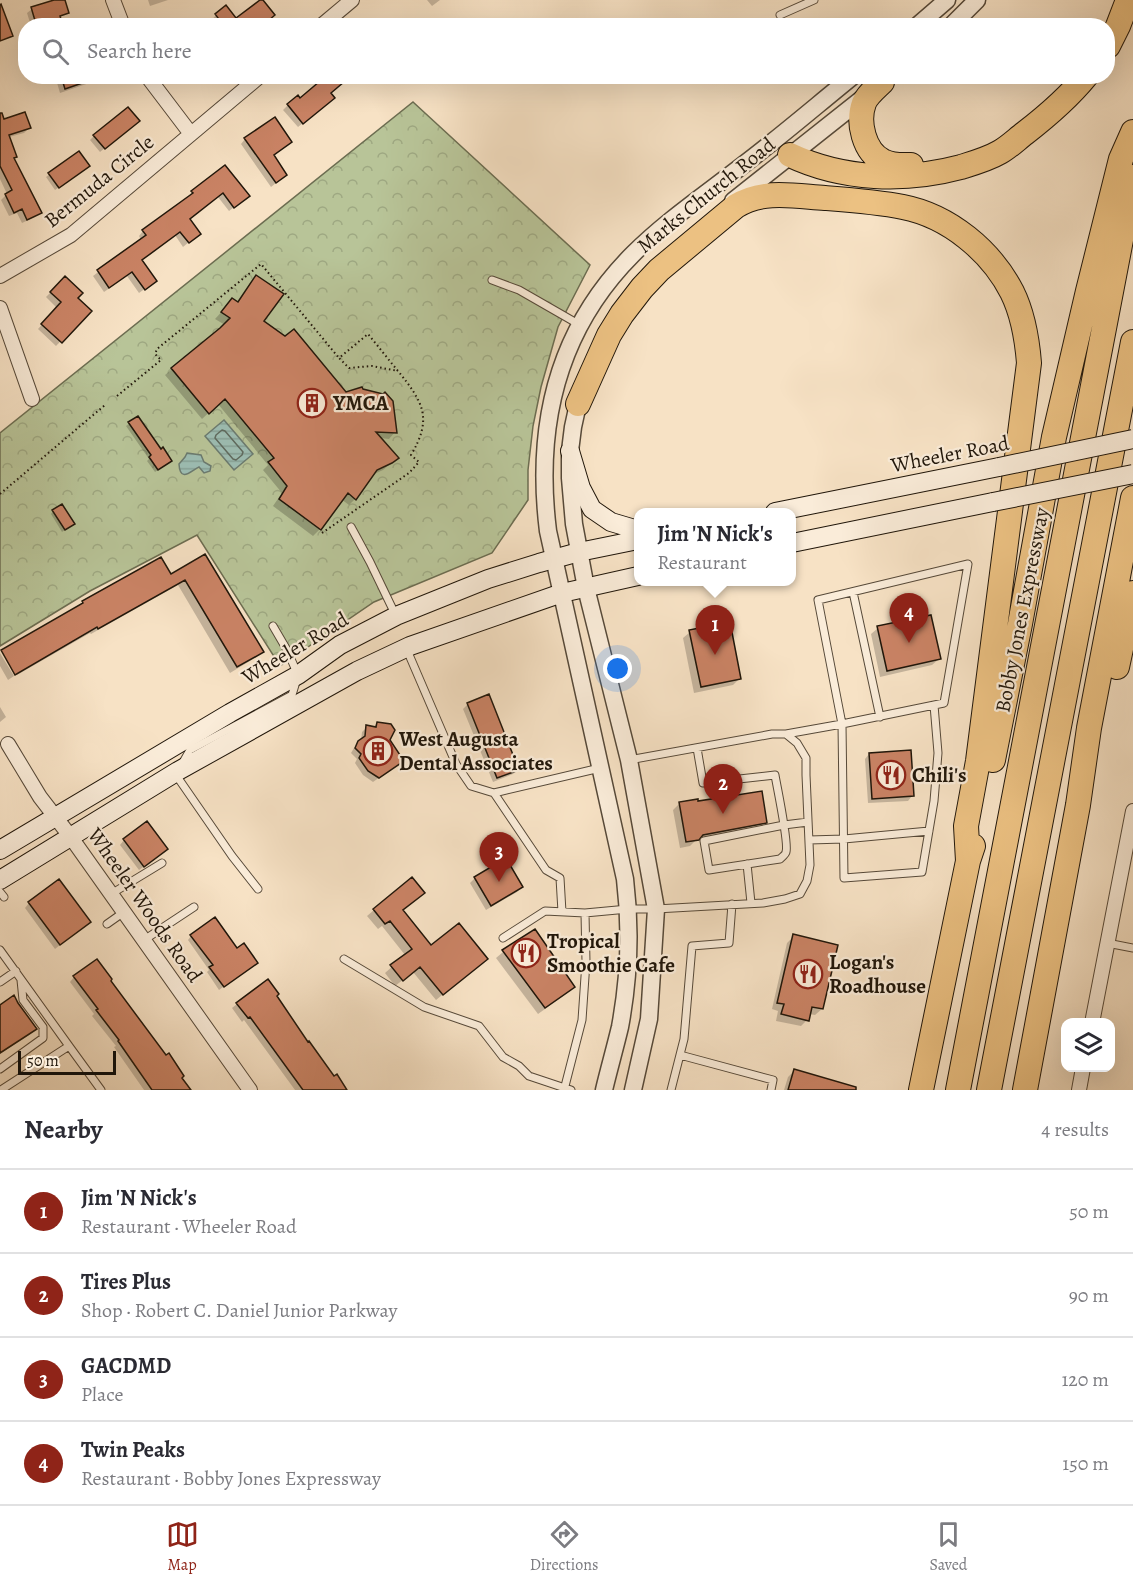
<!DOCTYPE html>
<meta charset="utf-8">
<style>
body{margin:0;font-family:Alegreya,serif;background:#f7f7f7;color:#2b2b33}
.controls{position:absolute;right:18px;bottom:18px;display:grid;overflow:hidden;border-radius:12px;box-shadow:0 6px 24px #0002}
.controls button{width:54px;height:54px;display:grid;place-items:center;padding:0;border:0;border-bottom:2px solid #e1e1e2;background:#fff;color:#2b2b33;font:30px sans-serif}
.scale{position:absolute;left:18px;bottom:15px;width:98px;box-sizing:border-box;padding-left:6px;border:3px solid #20160a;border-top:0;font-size:16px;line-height:21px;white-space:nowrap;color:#20160a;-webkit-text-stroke:4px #faecd9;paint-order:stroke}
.you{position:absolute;left:618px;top:669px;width:21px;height:21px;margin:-15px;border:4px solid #fff;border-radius:50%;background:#1a73e8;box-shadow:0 0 0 9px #1a73e833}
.badge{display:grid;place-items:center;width:39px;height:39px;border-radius:50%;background:#8f2418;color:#fff;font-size:20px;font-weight:700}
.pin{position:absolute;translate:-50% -50px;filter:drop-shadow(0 2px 3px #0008)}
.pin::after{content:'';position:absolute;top:32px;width:21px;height:18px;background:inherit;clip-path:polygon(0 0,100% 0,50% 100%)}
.popup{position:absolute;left:634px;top:508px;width:162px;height:78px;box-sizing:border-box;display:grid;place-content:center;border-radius:12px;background:#fff;filter:drop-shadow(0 2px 4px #0005);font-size:20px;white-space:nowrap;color:#7c7c81}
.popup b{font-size:22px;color:#2b2b33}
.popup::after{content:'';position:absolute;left:50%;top:100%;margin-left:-12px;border:12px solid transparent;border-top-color:#fff}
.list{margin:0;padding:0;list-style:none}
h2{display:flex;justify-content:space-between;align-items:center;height:78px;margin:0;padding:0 24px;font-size:26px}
h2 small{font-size:20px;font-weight:400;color:#7c7c81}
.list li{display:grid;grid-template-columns:39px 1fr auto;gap:18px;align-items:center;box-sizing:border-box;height:84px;padding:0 24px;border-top:2px solid #e1e1e2}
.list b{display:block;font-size:22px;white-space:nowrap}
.list p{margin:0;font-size:20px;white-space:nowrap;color:#7c7c81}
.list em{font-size:20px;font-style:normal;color:#7c7c81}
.icon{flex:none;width:33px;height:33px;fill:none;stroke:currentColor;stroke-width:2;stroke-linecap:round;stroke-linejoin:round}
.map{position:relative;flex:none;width:1133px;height:1090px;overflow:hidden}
.search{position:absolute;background:#fff;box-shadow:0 6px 24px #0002;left:18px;right:18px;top:18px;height:66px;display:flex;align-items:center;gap:15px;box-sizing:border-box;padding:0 21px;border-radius:24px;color:#7c7c81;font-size:22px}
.sheet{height:414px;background:#fff}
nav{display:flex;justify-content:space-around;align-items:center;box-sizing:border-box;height:84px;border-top:2px solid #e1e1e2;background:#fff;font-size:16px;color:#7c7c81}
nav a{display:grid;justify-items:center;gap:3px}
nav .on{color:#8f2418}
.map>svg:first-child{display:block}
</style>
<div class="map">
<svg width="1133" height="1090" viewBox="0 0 1133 1090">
<defs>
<pattern id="forest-crowns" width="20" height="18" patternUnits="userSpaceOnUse" patternTransform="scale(1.5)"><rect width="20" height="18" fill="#b8c498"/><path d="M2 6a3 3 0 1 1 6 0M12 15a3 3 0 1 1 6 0" fill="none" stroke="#9ea882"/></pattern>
<pattern id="water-rules" width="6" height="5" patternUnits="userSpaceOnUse" patternTransform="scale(1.5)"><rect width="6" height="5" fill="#9dbeb4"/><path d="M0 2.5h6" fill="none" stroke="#87a399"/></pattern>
</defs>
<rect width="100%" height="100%" fill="#f7e2c5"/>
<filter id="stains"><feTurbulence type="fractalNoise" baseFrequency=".00333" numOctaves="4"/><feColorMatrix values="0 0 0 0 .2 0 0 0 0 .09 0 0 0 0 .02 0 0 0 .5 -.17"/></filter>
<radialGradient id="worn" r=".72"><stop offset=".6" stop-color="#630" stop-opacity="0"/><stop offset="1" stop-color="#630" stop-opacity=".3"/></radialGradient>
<!-- forest -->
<path fill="url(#forest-crowns)" stroke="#6c6d51" stroke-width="1.5" d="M413 102 590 265 558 327 541 387 533 426 528 470V500L492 553 374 602 280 666 197 535 90 591 0 646V433Z"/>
<!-- water -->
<path fill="url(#water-rules)" stroke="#6b7b70" stroke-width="1.5" d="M224 420 253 454 234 470 205 436Z
M187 453 201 455 204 462 211 466 210 471 204 473 199 467C192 470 180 484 179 464L185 457Z"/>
<!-- shadow -->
<path fill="#0003" d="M60 0H63L67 12 59 18 62 26H31L27 13 32 9Z
M148 0H168L150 6Z
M427 0H440L432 6Z
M226 7 236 20 261 26H216L211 20Z
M55 76H101L98 80 60 93Z
M193 76H204L199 82Z
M330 93 329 102 298 127 283 110 288 105Z
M0 122 29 128 24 133 9 137 13 158 40 212 35 217 22 223 17 213 9 216 1 200 7 194 0 179Z
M133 125 100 152 90 140 94 136Z
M245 139 290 142 272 156 281 179 271 187 241 144Z
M79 153 85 169 55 190 46 177Z
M225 167 243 200 229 211 218 197 188 220 194 238 183 247 175 235 141 261 150 285 139 293 127 276 104 292 93 276 141 240 139 236 143 231 189 198 188 197 192 192Z
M257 277 262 321 345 394 395 432 389 439 380 438 397 458 383 470 372 475 355 499 349 505 341 499 320 529 313 536 273 506 282 493 263 470 268 465 218 404 202 419 165 375 225 325 215 319 226 307 236 303 250 283Z
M65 278 76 298 90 311 56 346 38 329 57 308 46 297Z
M137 418 168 463 155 472 147 461 149 459 126 426Z
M53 511 73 524 62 532 51 514Z
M205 556 262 652 255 658 230 673 178 585 91 634 90 633 17 675 3 651 77 608 83 602 170 576Z
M878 628 939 659 932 665 880 677 871 634Z
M690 632 740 678 733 685 694 693 683 638Z
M0 653 14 676 8 680 0 666Z
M468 704 518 769 513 774 493 782 463 709Z
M0 707 6 717 0 722Z
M377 723 403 761 373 782 363 775 355 763 357 759 351 753 354 748 361 741 362 732 367 727 373 728Z
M869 754 912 796 908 801 868 803 865 759Z
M680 803H697L765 822 759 829 695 841 690 846 680 848 673 810Z
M124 840 161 854 139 870 120 845Z
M506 860 522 887 517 892 486 910 470 883 475 878Z
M29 903 89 922 55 949 25 908Z
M374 910H402L431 947 486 959 436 1000 413 972 395 986 385 973 405 955 382 926 378 929 367 916Z
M535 932 573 987 566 994 538 1014 496 958 503 952Z
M191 936 237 950 252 966 219 990 207 972 209 970 188 940Z
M794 936 822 1009 815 1015 809 1014 807 1020 801 1026 776 1021 778 1011 772 1009 787 943Z
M74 977 109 981 189 1090H144L114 1047 116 1046 92 1016 94 1014 70 982Z
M275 996 334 1078 336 1076 346 1090H295L244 1020 242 1022 232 1008 237 1004Z
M0 1007 35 1028 29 1035 0 1054Z
M794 1071 841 1084 839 1090H784L788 1077Z"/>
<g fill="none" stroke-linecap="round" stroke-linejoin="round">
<!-- shore -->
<path stroke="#5e6a5f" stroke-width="1.5" d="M222 430 225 431 243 452 242 455 236 460 233 459 215 438 216 435Z"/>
</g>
<!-- building -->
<path fill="#ca8365" stroke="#20160a" stroke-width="1.5" d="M54 0H65L69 13 60 16 63 26H44L43 22 36 24 31 7Z
M260 0H263L275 15 262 26H224L215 14 226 5 236 18Z
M1 4 13 36 0 41V5Z
M61 76H97V78L65 89Z
M326 76H351L331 93 335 98 303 124 287 104 298 95 300 98Z
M128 107 140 121 105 149 93 135Z
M25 112 31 128 9 135 17 157 14 158 42 213 27 220 22 209 14 213 5 194 12 190 0 166V113H2L4 119Z
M275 117 292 142 274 155 287 175 276 183 244 138Z
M79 151 90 166 59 188 48 173Z
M225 165 250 196 234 208 223 193 190 219 201 234 189 243 180 232 142 260 157 281 145 290 132 272 109 288 97 270 146 235 142 230 193 193 191 191Z
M256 275 284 294 264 321 285 336 294 329 346 392 362 387 363 389 383 394 385 392 393 401 397 433 376 432 399 458 392 463 377 470 356 500 348 493 321 530 279 499 287 486 268 462 274 458 225 399 209 414 171 368 220 328 230 318 221 312 232 298 238 302Z
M65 276 83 293 78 298 92 311 62 343 41 324 61 302 50 292Z
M138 416 161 449 163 447 172 461 158 470 149 457 151 455 128 422Z
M62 504 75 524 65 530 52 510Z
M205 554 264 652 237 667 185 580 98 629 97 627 15 675 1 650 83 603 82 601 161 557 171 574Z
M931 615 941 659 887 671 877 626Z
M730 622 741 679 701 687 689 630Z
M489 694 519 770 497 778 467 703Z
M377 722 391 724 395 730 390 740 404 761 379 778 368 771 359 758 361 754 355 748 358 741 365 736 366 725 376 727Z
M911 750 914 796 872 799 869 753Z
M762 791 767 823 703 835 699 840 686 842 679 802 698 799V801Z
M147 821 168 849 144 867 123 839Z
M506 858 523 887 491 906 474 877Z
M412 877 425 893 403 910 431 945 459 923 488 959 443 995 420 967 403 981 390 965 412 949 390 921 385 924 373 909Z
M59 879 91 922 60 945 28 902Z
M215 917 237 948 244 943 258 963 224 987 209 967 213 965 190 935Z
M535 929 575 987 545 1008 502 950Z
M793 934 838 945 823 1009 812 1007 809 1021 781 1014 784 1004 777 1003Z
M97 959 112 979 111 981 166 1055 169 1053 184 1076 182 1078 191 1090H152L118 1041 119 1040 96 1010 98 1009 73 976Z
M268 979 279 994 277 996 308 1042 309 1041 334 1076 337 1074 347 1090H303L250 1017 248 1018 236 1003Z
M14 995 18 1003 37 1029 0 1053V1005Z
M794 1069 856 1087V1090H788Z"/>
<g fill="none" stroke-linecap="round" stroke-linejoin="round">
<!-- service casing -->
<g stroke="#564939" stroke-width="9">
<path id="service" d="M780 15 814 0
M492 280 519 290 580 325
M351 527 370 562 396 616
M853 592 880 717
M407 650 456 764 471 786 494 793
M786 734 842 724 818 600 968 564 944 703 842 724 844 878 922 872 934 801 938 753 934 705
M697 748 703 783 775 775C777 787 789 843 786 852 786 854 781 858 780 859L709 870 704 841 784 825 808 822
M182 764 190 750 292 695 298 675 287 650 273 626
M176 775 232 856 258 889
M809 840 844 839 929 831
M747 864 751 903
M0 892 4 897
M111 894 162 863
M562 912 560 878 546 870 494 793 600 768
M107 924 124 912
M503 938 545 911 585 913 628 909H656L763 903 785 899 800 894 807 881 810 865 806 775V758L797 743 786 734H772L629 760
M144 940 194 907
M1107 943 1133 948
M0 950 69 1046 1 1090
M344 959 424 1007 479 1026 503 1057 519 1066 529 1076 571 1090
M0 982 16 971
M69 1046 101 1090
M680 1055 773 1080 771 1090
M0 1069 43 1038V1027L23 1000 21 980
M564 1090 582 1020 586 962 585 913
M671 1090 684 1039 692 946 729 943 732 904"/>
</g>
<!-- minor casing -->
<g stroke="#564939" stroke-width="16">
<path id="minor" d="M113 0 123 26
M321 26 352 0
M147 76 191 134
M0 276 71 235 260 76
M0 308 32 399
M8 744 40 797 70 836 250 1090
M1092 1023 1133 811
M1079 1090 1083 1068"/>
</g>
<!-- tertiary casing -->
<g stroke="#564939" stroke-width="19">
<path id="tertiary" d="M917 26 947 0
M951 26 977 0
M733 201 868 94
M580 395 573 427 570 451V478L574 524 586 588 629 760 656 909 649 1019 633 1090
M604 1090C609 1069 615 1048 620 1027 629 979 631 928 625 879L548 531C535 427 557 330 633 254 666 221 706 194 743 165 780 137 816 106 853 76"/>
</g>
<!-- secondary casing -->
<g stroke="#20160a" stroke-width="20">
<path id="secondary" d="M570 451 581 488 592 509 611 522 638 530
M775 512 999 467
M792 543 993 502
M0 850 230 713 298 675 340 645 396 616 488 579 539 563 579 552 638 540
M0 880 178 771 357 671 410 646 562 593 638 576"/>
</g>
<!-- motorway casing -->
<g stroke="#20160a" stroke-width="26">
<path id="motorway" d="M1108 46 1118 26 1128 0
M882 82C876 88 867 95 864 103 857 122 864 152 883 161 892 166 901 165 911 165
M790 155C843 180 905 182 961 167 974 163 988 159 1000 152 1009 147 1017 139 1025 133 1047 116 1068 98 1086 76
M578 404 609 335 622 314 642 288 659 270 736 206C763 189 795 196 825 198 851 200 878 202 903 207 949 216 991 251 1012 292 1023 314 1027 338 1029 363L978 761 966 826 968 861
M1117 667 1133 593
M993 760 1020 624 1054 437 1088 291 1121 159 1133 132
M921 1090 968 861 973 846
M958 1090 1133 177
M989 1090 1133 342
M1025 1090 1078 805 1089 728 1133 498"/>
</g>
<!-- path -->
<path stroke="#20160a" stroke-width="2" stroke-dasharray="1.5 3" stroke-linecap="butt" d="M117 396 161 360 155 354 157 349 261 264 339 358
M0 494 105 405
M322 533 409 473 419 462 411 455C433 418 423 402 398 371 388 359 378 346 368 334L339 358 349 368 372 366 398 371"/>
<!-- service -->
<use href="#service" stroke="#faecd9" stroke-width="7"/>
<!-- minor -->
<use href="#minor" stroke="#faecd9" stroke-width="14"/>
<!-- tertiary -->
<use href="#tertiary" stroke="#faecd9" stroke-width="16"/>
<!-- secondary -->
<use href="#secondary" stroke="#faecd9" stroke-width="18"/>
<!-- motorway -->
<use href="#motorway" stroke="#ecc182" stroke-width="24"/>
<!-- secondary-bridge casing -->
<g stroke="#20160a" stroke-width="20" stroke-linecap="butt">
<path id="secondary-bridge" d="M999 467 1133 439
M993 502 1133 474"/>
</g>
<!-- secondary-bridge -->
<use href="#secondary-bridge" stroke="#faecd9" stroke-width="18"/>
</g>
<!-- icons -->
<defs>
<g id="building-ring" transform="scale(1.5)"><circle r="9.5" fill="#faecd9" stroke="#8f2418" stroke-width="1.5"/><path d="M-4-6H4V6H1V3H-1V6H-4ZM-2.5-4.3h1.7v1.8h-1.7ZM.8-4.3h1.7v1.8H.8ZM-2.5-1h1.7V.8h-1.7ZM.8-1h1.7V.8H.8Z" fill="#8f2418"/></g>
<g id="restaurant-ring" transform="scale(1.5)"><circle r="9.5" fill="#faecd9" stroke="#8f2418" stroke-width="1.5"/><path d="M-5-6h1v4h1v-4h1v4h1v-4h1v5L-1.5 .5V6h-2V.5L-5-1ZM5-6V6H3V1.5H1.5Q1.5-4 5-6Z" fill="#8f2418"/></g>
</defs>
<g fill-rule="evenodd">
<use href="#building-ring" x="312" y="403"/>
<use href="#building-ring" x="378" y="751"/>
<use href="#restaurant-ring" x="891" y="775"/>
<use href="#restaurant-ring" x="526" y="953"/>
<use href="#restaurant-ring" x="808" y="974"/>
</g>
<g text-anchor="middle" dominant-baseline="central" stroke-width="4.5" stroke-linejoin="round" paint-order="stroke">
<!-- street labels -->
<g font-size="21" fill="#20160a" stroke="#faecd9">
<text transform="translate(99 181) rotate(-39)">Bermuda Circle</text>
<text transform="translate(706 195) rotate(-39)">Marks Church Road</text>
<text transform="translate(950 454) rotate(-11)">Wheeler Road</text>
<text transform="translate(1022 610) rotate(-79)">Bobby Jones Expressway</text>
<text transform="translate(295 648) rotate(-31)">Wheeler Road</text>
<text transform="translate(145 905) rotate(55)">Wheeler Woods Road</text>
</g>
<!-- poi labels -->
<g font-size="21" font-weight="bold" fill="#20160a" stroke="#faecd9" text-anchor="start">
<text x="333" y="403">YMCA</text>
<text x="399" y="739">West Augusta<tspan x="399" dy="24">Dental Associates</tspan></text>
<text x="912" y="775">Chili's</text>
<text x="547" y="941">Tropical<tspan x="547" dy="24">Smoothie Cafe</tspan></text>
<text x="829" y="962">Logan's<tspan x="829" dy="24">Roadhouse</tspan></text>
</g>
</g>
<rect width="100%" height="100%" filter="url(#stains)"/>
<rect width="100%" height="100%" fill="url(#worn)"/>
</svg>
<div class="controls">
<button><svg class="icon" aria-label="layers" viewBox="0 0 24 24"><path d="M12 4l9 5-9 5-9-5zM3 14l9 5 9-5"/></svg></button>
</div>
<div class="scale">50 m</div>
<div class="you"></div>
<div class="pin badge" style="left:715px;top:655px">1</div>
<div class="popup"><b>Jim 'N Nick's</b>Restaurant</div>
<div class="pin badge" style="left:723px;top:814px">2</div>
<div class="pin badge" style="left:499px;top:882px">3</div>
<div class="pin badge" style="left:909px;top:643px">4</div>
<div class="search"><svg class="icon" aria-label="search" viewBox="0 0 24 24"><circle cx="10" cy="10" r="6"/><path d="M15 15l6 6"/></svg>Search here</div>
</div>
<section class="sheet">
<h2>Nearby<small>4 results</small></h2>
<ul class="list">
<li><span class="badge">1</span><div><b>Jim 'N Nick's</b><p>Restaurant · Wheeler Road</p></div><em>50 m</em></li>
<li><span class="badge">2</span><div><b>Tires Plus</b><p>Shop · Robert C. Daniel Junior Parkway</p></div><em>90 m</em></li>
<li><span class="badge">3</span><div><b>GACDMD</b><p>Place</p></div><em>120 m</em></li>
<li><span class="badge">4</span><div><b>Twin Peaks</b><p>Restaurant · Bobby Jones Expressway</p></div><em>150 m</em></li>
</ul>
</section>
<nav>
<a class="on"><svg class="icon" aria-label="map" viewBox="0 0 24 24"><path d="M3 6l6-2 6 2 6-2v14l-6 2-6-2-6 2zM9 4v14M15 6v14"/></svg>Map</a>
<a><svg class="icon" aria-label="directions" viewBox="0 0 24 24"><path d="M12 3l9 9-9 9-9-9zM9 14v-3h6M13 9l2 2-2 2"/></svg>Directions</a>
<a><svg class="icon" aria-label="saved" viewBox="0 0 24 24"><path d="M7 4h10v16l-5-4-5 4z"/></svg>Saved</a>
</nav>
